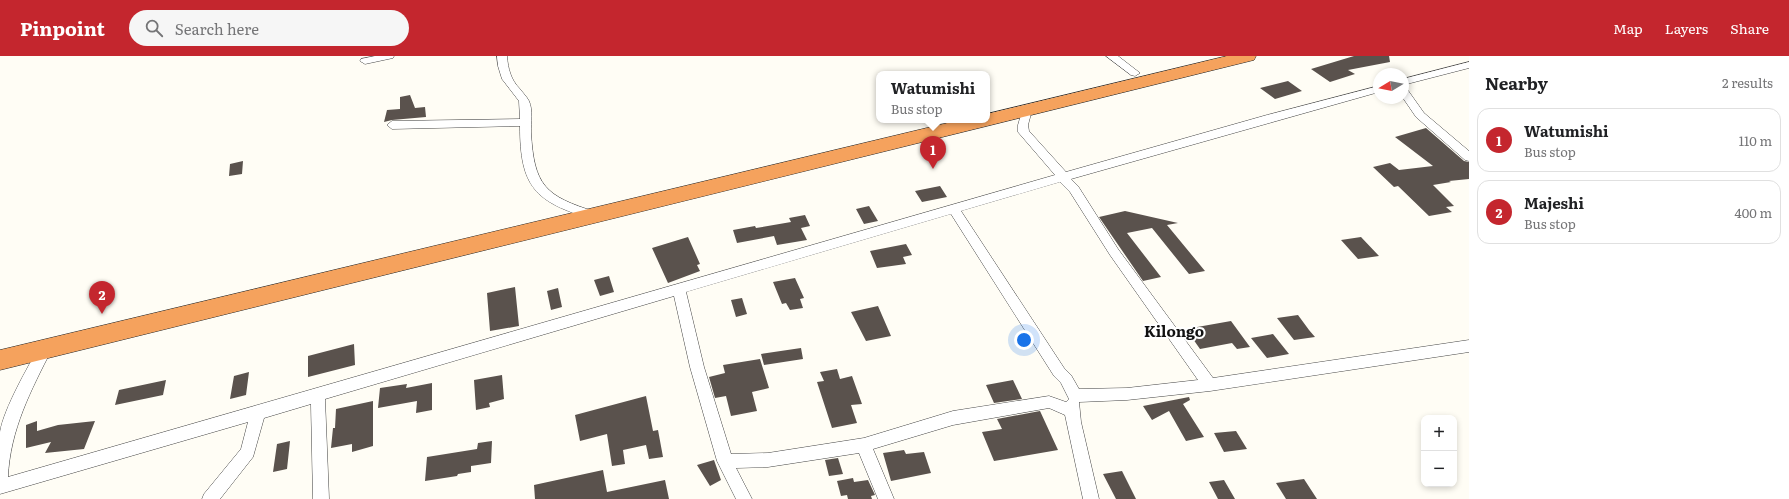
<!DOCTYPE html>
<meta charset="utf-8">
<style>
body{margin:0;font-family:Literata,serif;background:#f6f6f6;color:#202124}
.controls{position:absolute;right:12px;bottom:12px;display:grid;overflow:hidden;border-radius:8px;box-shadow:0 2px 6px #0003}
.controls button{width:36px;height:36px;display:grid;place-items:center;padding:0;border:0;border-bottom:1px solid #e0e0e0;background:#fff;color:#202124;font:20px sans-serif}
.compass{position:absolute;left:1373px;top:12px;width:36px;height:36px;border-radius:50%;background:#fff;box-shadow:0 2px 6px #0003;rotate:260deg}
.you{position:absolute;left:1024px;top:284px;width:14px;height:14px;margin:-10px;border:3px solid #fff;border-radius:50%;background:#1a73e8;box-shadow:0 0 0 6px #1a73e833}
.badge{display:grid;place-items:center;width:26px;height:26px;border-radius:50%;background:#c4262e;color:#fff;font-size:13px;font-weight:700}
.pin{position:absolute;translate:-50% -33px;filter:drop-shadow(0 1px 2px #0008)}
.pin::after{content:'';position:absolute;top:21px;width:14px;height:12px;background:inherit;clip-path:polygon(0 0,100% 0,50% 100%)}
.popup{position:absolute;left:876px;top:15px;width:114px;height:52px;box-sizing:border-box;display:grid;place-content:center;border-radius:8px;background:#fff;filter:drop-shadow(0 1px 3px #0005);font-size:13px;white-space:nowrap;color:#757577}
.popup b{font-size:15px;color:#202124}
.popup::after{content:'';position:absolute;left:50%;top:100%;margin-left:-8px;border:8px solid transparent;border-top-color:#fff}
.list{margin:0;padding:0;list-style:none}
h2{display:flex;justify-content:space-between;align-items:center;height:52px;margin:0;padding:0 16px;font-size:17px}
h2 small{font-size:13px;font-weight:400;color:#757577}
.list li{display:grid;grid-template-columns:26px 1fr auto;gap:12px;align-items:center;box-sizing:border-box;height:64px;margin:0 8px 8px;padding:0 8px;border:1px solid #e0e0e0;border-radius:12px}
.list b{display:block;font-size:15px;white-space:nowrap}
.list p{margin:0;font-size:13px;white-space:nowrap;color:#757577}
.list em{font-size:13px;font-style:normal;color:#757577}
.icon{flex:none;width:22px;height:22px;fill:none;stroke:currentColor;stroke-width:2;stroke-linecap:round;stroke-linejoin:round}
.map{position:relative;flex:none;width:1469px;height:443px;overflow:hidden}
header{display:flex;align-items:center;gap:24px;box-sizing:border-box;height:56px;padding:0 20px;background:#c4262e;color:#fff}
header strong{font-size:19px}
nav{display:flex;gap:22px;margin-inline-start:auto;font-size:14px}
.search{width:280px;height:36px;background:#f6f6f6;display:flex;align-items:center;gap:10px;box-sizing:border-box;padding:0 14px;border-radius:22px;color:#757577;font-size:15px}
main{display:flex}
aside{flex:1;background:#fff}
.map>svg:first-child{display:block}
</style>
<header>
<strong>Pinpoint</strong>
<div class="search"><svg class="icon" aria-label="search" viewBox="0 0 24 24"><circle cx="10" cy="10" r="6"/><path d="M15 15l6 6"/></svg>Search here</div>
<nav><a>Map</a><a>Layers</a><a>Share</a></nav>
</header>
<main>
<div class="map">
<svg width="1469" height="443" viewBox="0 0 1469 443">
<rect width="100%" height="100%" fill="#fffdf5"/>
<!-- building -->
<path fill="#5a524d" d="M1354 0H1389L1390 6 1348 14 1355 18 1330 26 1311 13Z
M1288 25 1302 35 1275 43 1260 32Z
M410 39 415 52 425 51 426 61 392 64 384 66 387 54 400 53V41Z
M1426 72 1464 105 1469 106V123L1449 125 1451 126 1433 129 1454 150 1446 151 1452 156 1429 160 1398 130 1394 131 1373 111 1390 107 1399 114 1433 110 1395 81Z
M243 105 242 118 229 120 230 108Z
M940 130 947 141 922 146 915 135Z
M869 150 878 165 864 168 856 153Z
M1125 155 1178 167 1167 169 1205 215 1189 218 1152 172 1127 177 1161 221 1143 225 1099 161Z
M805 159 810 170 801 172 807 184 777 189 774 180 737 187 733 174 755 170 756 172 791 166 789 162Z
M688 181 700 208 697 209 700 215 668 227 652 192Z
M1361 181 1379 200 1358 203 1341 184Z
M906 188 912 199 903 201 906 208 877 212 870 195Z
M609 220 614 236 600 240 594 224Z
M795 222 804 242 800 243 803 252 790 254 786 247 782 248 773 226Z
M515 231 519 270 490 275 487 237Z
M558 232 562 251 551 254 547 235Z
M742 242 747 258 736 261 731 244Z
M878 250 891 280 866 285 851 256Z
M1298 259 1309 274 1315 281 1294 284 1277 262Z
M1231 265 1250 291 1237 293 1232 287 1200 293 1186 273Z
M1273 278 1289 298 1267 302 1251 282Z
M354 288 355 309 308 321V300Z
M801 292 803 303 764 309 761 298Z
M760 303 769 332 752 336 757 355 731 360 726 340 715 342 709 321 725 317 723 309Z
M837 313 840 323 852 320 862 348 851 349 857 367 832 372 817 326 824 325 820 316Z
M249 316 246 339 230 343 234 320Z
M502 319 504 343 489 347 490 351 476 354 474 324Z
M166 324 163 339 115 349 119 334Z
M1013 324 1022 343 994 347 986 329Z
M432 327V354L416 357 417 345 378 352 380 332 407 328 406 332Z
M646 340 653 375 658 374 663 401 649 403 646 389 623 394 625 408 612 410 607 378 580 385 575 359Z
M1189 341 1190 344 1183 348 1204 381 1186 385 1169 355 1152 364 1143 350Z
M373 345V390L352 396V388L331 392 333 372H335L336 353Z
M1040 355 1058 394 994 405 982 376 1002 373 997 363Z
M37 365V375L58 369 95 365 84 393 45 397 51 386 26 392V369Z
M1236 375 1247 393 1224 396 1214 377Z
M290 385 287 413 273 416 277 388Z
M492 385 491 407 471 410V416L458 418 457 420 425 425 427 401 477 393 478 387Z
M904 394 906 398 924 396 931 417 891 425 883 397Z
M838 402 843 418 829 420 825 404Z
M714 404 721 424 710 430 697 409Z
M603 414 607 436 665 424 669 443H535L534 429Z
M1122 415 1136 443H1116L1103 418Z
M853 422 854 426 868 424 875 439 871 440 872 443H848L847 439 841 440 837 425Z
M1304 423 1317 443H1286L1276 427Z
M1224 424 1235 443H1218L1209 426Z"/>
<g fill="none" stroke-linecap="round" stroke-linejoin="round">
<!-- street casing -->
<g stroke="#444" stroke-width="1">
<path id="street" d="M375 0H394L393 2 365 8 360 5 361 3Z
M497 0H507C508 13 511 24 520 33 523 37 527 41 529 45 533 54 531 66 531 76 534 130 545 140 596 156L598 159 596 162 592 163C535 146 520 131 520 70L392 73 387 69 392 65 520 63 519 45 502 23 498 10Z
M1106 0H1118L1140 17 1135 20 1131 19Z
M1469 6V12L1403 29V23Z
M1379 30V36L1071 123 1078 130 1118 193 1213 322 1469 284V296L1210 335 1127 344 1079 346 1081 366 1099 443H1083L1065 359 1049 352 953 369 873 393 894 443H878L859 397 768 411 736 412 752 443H736L717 405 690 311 674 240 325 343 329 443H313L311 348 264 362 253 401 220 443H202L204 438 241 393 248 366 0 438C0 420 0 394 0 376 4 352 28 311 40 289L45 287 50 289 52 293C31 334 10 374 8 421L1055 119 1018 76V69L1023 52H1031L1032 54 1028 69 1029 75 1066 116 1267 59ZM1060 126 1070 136 1110 199 1198 324 1127 332 1079 333 1071 319 1064 312 961 155ZM951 158 1054 320 1061 327 1069 343 1066 346 1049 340 953 355 864 382 768 397 731 398 704 311 686 236Z
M1403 32 1407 33 1424 57 1469 95V105L1465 104 1416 61 1403 42Z"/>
</g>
<!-- highway casing -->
<g stroke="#222" stroke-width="1">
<path id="highway" d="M1227 0H1256L1254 4 0 314V294L960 64H987V58Z"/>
</g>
<!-- street -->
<use href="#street" fill="#fff" fill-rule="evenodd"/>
<!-- highway -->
<use href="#highway" fill="#f5a25d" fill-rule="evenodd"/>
</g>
<g text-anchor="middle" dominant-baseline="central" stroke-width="4" stroke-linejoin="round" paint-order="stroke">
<!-- quarter labels -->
<g font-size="15" font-weight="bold" fill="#111" stroke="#fff">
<text x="1174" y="274">Kilongo</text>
</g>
</g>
</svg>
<div class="controls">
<button>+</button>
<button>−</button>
</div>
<svg class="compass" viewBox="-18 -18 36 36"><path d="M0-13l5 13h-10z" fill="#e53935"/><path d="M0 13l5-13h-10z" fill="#757577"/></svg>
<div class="you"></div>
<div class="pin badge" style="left:933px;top:113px">1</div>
<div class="popup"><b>Watumishi</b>Bus stop</div>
<div class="pin badge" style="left:102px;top:258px">2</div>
</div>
<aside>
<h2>Nearby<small>2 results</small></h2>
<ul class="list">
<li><span class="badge">1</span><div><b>Watumishi</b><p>Bus stop</p></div><em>110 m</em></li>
<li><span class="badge">2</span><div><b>Majeshi</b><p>Bus stop</p></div><em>400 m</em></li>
</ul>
</aside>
</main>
